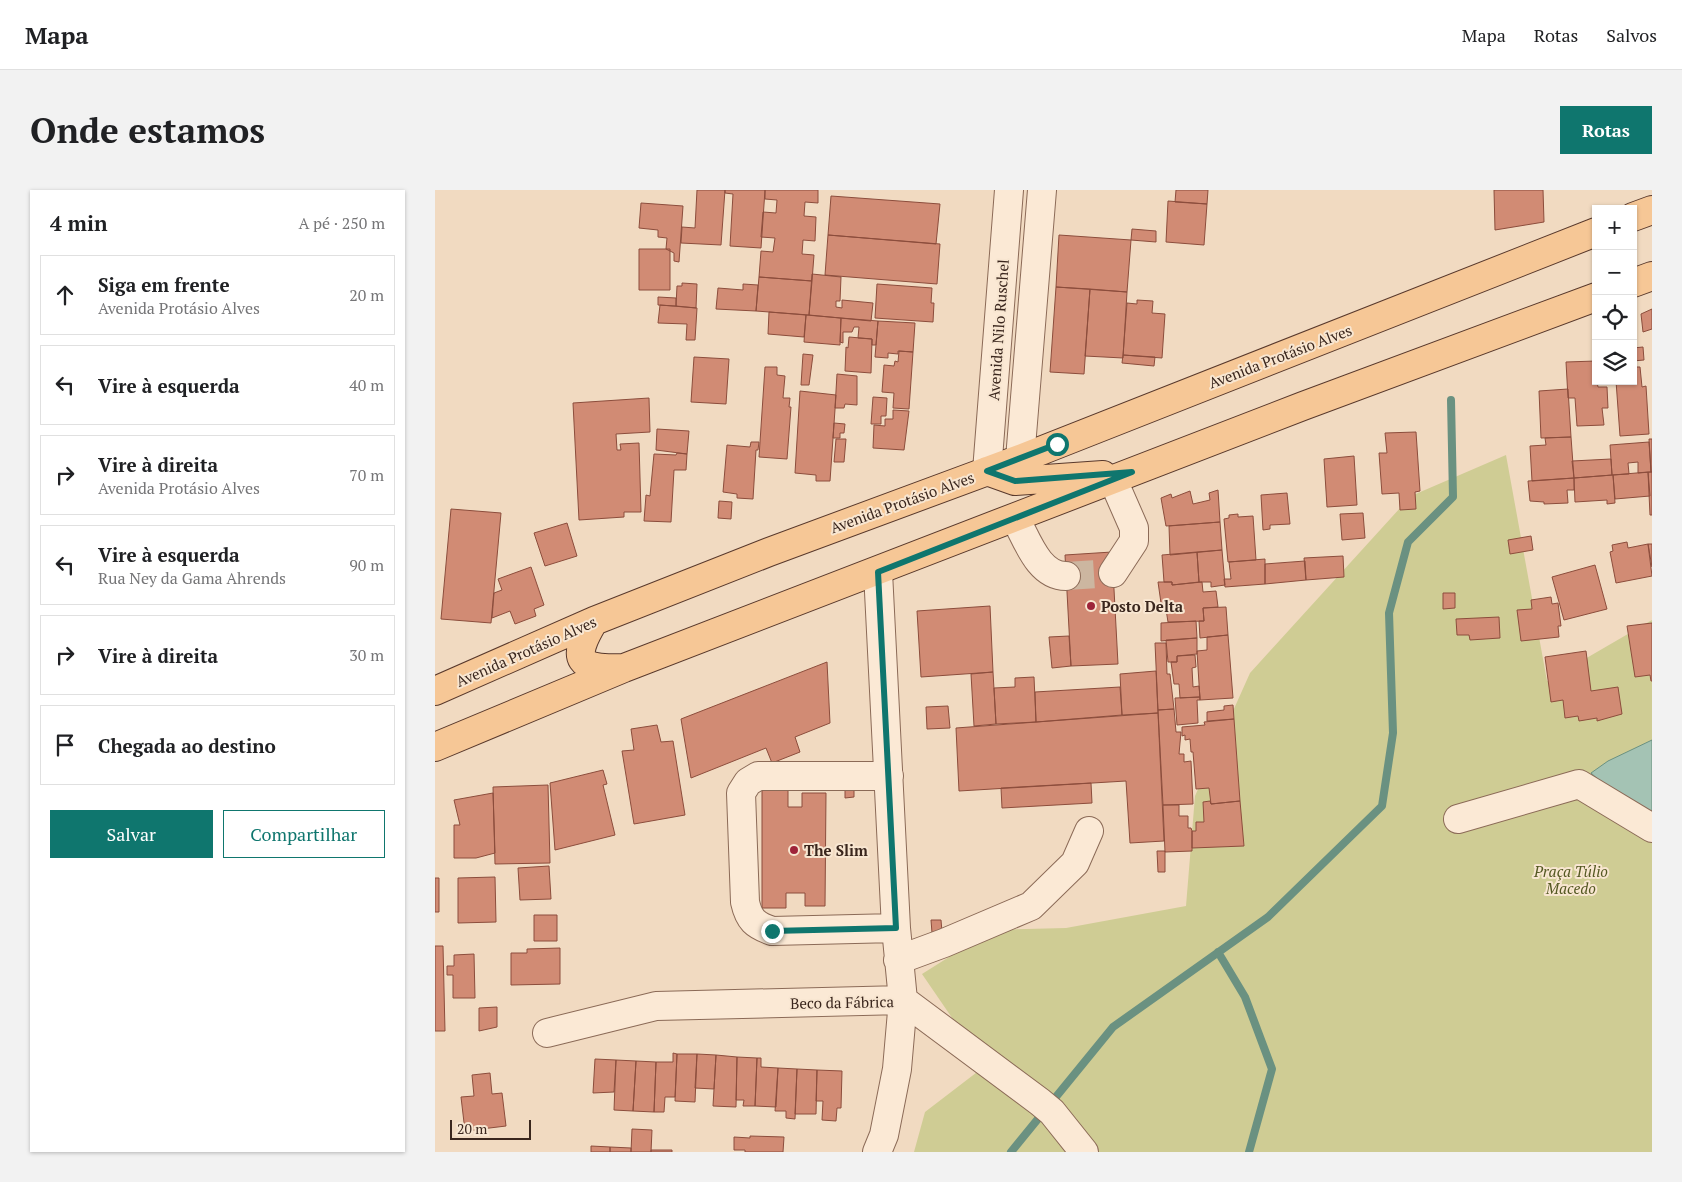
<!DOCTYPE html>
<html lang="pt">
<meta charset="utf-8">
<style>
body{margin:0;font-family:"PT Serif",serif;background:#f2f2f2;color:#202124}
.controls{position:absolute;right:15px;top:15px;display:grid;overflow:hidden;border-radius:0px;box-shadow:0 1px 4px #0004}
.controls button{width:45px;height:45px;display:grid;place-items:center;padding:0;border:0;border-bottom:1px solid #e0e0e0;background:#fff;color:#202124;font:25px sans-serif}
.scale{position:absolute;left:15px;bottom:12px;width:81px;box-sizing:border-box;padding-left:5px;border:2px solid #3a261d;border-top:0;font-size:14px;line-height:18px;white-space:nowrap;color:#3a261d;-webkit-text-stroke:4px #f8e6d1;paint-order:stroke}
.stop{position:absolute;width:15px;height:15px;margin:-11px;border:4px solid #0f766e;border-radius:50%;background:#fff}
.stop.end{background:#0f766e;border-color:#fff;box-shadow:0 1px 5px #0008}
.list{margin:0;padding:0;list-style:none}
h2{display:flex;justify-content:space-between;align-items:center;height:65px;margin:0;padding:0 20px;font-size:21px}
h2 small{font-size:16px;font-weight:400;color:#757577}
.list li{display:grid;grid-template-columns:32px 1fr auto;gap:15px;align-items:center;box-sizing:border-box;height:80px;margin:0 10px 10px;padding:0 10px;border:1px solid #e0e0e0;border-radius:0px}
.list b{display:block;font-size:19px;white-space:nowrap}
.list p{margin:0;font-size:16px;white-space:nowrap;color:#757577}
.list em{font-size:16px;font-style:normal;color:#757577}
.actions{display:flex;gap:10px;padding:15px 20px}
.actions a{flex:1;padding:11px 0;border:1px solid #0f766e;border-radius:0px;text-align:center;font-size:18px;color:#0f766e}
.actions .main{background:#0f766e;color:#fff}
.icon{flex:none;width:28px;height:28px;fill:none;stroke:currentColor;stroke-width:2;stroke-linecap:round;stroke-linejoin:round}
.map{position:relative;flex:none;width:1217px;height:962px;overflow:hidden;border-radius:0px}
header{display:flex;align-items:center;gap:30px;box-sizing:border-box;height:70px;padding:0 25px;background:#fff;border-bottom:1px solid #e0e0e0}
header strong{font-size:24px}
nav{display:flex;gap:28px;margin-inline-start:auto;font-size:18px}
.intro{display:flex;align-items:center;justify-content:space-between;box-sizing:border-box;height:120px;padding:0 30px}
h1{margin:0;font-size:35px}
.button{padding:12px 22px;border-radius:0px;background:#0f766e;color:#fff;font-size:18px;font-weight:700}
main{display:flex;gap:30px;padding:0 30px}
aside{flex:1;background:#fff;border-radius:0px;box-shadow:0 1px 4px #0004}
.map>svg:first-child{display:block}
</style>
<header>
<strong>Mapa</strong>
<nav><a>Mapa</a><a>Rotas</a><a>Salvos</a></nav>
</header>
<div class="intro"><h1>Onde estamos</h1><a class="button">Rotas</a></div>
<main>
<aside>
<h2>4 min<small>A pé · 250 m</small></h2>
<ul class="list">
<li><svg class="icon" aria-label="ahead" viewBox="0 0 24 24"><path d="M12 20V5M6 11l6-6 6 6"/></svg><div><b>Siga em frente</b><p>Avenida Protásio Alves</p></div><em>20 m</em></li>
<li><svg class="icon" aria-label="left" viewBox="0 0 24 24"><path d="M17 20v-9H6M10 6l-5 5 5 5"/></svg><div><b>Vire à esquerda</b></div><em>40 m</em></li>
<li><svg class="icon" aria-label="right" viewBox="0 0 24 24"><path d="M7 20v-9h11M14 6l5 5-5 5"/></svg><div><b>Vire à direita</b><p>Avenida Protásio Alves</p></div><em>70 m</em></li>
<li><svg class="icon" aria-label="left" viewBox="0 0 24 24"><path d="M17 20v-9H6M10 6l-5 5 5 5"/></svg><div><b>Vire à esquerda</b><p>Rua Ney da Gama Ahrends</p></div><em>90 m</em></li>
<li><svg class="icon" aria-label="right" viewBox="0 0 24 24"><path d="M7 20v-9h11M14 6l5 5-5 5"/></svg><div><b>Vire à direita</b></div><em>30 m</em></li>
<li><svg class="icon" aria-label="arrive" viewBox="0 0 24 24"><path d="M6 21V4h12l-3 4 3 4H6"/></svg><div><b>Chegada ao destino</b></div></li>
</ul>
<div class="actions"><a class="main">Salvar</a><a>Compartilhar</a></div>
</aside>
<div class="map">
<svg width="1217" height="962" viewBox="0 0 1217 962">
<rect width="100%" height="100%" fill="#f1dac1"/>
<!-- green -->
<path fill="#cfcc94" d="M1071 265 1112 491 1217 430V962H479L490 922 550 876 487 784 557 740 631 738 751 716 760 606 815 483 976 306Z"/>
<!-- water -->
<path fill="#a4c3b4" stroke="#6a9181" d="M1217 550V626L1183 607 1156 583 1173 571Z"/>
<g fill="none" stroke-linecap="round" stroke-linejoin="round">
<!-- stream -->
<path stroke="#6a9181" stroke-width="8" d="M783 762 810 807 837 879 814 962
M576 962 678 837 833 727 947 616 958 543 954 423 973 352 1018 307 1016 210"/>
</g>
<!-- building -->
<path fill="#d18b74" stroke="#8c4d3c" d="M262 0H290L286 55 246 53 247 37 260 38Z
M290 0H330L326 58 295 56 298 4 290 3Z
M330 0H383V13L370 12 369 26 381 27 380 51 368 50 367 64 379 65 377 91 324 87 326 61 338 62 340 48 326 47 328 22 341 23 342 10 330 9Z
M741 0H773L772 14 740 12Z
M1059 0H1108L1109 32 1060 40Z
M396 6 505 14 501 54 393 45Z
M733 11 772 14 769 55 731 52Z
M206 13 248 16 244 72 239 71V63L231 59 232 48 223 47V40L204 38Z
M697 39 721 41V52L696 50Z
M393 45 505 54 502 94 390 85Z
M624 45 696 50 692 102 621 97Z
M204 59H235V100H204Z
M377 84 406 87 405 111H401V117L407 118V110L438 113 436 131 374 125Z
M324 87 377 91 374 125 321 121Z
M247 93 262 94 261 118 241 116 242 96H247Z
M308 94 323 95 321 121 281 119 283 98 308 100Z
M442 94 497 98 496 113H499L498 132 440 128Z
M621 97 655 99 649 184 615 182Z
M655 99 692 102 688 168 650 166Z
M223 107 241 108V116L223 115Z
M702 110 718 111 717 123 730 124 727 168 688 165 692 113 702 114Z
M225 115 262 118 260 150H251L252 134 223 133Z
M1217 119V139L1208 142 1206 124Z
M334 122 371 125 369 147 333 144Z
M371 125 406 128 405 155 369 152Z
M406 128 443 131 441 155H437V149L423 148 424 137H419L417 142H408V153L405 152Z
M443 131 480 133 478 162 463 161V164L453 163V168L440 167Z
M414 147 437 149 436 183 410 181 411 157 413 158Z
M1208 157 1209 170 1198 171V158Z
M464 161 478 162 474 219 458 218 459 203 447 202 449 175 459 176 460 171 463 172Z
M368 164 378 165 374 195H366Z
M688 165 720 167 719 176 687 173Z
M259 167 294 169 291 214 256 212Z
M1161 171V191H1171L1162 192 1163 197H1172L1173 218H1167L1169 235 1142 236 1140 208H1133L1131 172Z
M330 177H342V185L350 186 348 208H355L354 217H356L352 269 324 267Z
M1198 177H1205L1207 197 1211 196 1214 244 1185 246 1181 191H1198Z
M402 184 422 186V215L410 214 409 218H400Z
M1133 199 1136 247 1106 248 1104 201Z
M365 201 401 205 395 291H381V285L360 283Z
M438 207 452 208 451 226H446V234H436Z
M214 208 215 242 181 244 182 260H186L185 254 204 253 206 322H189V327L144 330 138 213Z
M458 220 474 221 469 260 438 258 439 235 450 236V229H458Z
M399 233 410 234 409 243H405V248H398Z
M222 239 254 241 252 264 221 260Z
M981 242 985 301 980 302 981 319 965 320 964 303 947 304 944 263H952L950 243Z
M1136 247 1139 288 1097 291 1095 256 1111 255 1110 248Z
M401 249H411L409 272H399Z
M1214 249H1217V282H1216Z
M316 252H324L323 260H321L318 309 302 308V304L288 302 292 255 315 257Z
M1214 252 1216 282 1203 283V272L1193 273 1194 284 1177 285 1175 255Z
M242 263 252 264 251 280H239L236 332 209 331 211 305 215 306 219 264 241 265Z
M919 266 922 315 892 317 889 269Z
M1176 269 1177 285 1139 288 1137 271Z
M1213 282H1217V325H1215Z
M1213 282 1215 306 1180 309 1178 285Z
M1178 285 1180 313 1172 314V310L1140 312 1139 288Z
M1139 288V300H1132L1133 313 1109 314V312L1095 311 1093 291Z
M783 300 785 332 731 336 726 308 736 304 737 308 755 301 758 314 775 310 774 303Z
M852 303 855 334 835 335V339L828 340 826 305Z
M284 311 297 312 296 329 283 328Z
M16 319 66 323 56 433 6 429Z
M928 323 930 348 907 350 905 324Z
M803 324V327L818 326 821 370 793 372 789 329 794 328V325Z
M785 332 787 360 735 365 734 336Z
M132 333 142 366 110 376 99 343Z
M1096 346 1098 360 1075 364 1073 350Z
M1192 352 1193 358 1213 354 1217 386 1181 393 1175 362 1178 361 1177 355Z
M1213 354H1217V377Z
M787 360 790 395 776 397V392H764L762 362Z
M677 362 683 474 636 476 630 365Z
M762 362 764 392 737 395V392H729L727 365Z
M908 366 909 387 871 390 869 368Z
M830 369V394L790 397 789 389H796L794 372Z
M870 371 871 390 830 394V374Z
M1160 375 1172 419 1129 430 1117 387Z
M96 377 109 415 99 419 101 426 80 434 75 421 57 428 59 403 67 400 63 389Z
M723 392H737V395L767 392 768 402 781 401 783 417 768 418 769 431 733 432 730 413H726Z
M1008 403H1020V418L1008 419Z
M1116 407 1117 414 1123 413 1126 436H1123L1124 447 1086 451 1082 420 1097 419 1096 410Z
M555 416 558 482 486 487 482 421Z
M791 417 793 445 765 448 764 431H769L768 418Z
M1064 427 1065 448 1035 450 1034 445H1022L1021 429Z
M761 431 762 448 726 451V433Z
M1217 433V491H1216L1215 485 1200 487 1192 436Z
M793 445 798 508 765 510 762 461 772 460V447Z
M634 446 636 476 617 478 614 447Z
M762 448V464L742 466V472H733L731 450Z
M720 453H731L732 484H735L739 519 723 520Z
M1151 461 1156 501 1183 497 1187 524 1162 531V528L1144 531 1143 526 1130 528 1128 510 1116 512 1110 467Z
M760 465 761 477 757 478 758 497 764 496 765 507 745 508 744 494H739L736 472H742V466Z
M392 472 395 533 360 547 365 562 337 573 331 558 256 588 246 529Z
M721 481 723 523 687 525 685 484Z
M558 482 561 534 539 536 536 484Z
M599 487 601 532 561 534 559 498 580 497V488Z
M685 497 687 525 601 532 600 502Z
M765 507V510H762L763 533 742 535 740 508Z
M798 515 799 529 772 531V522L789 520V516Z
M513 516 515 538 492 539 491 517Z
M739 519 741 542H746L744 564H749V572L756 571 758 614 728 615 723 520Z
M723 523 729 651 695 653 691 591 524 601 521 538Z
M799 529 805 611 776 614 774 598 761 599 758 562H756L755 549 750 550V545L747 546V537L770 535 769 532Z
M222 535 226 552 238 551 250 625 199 634 187 561 199 560 196 539Z
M168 580 172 594 168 595 180 645 120 660 115 593Z
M656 593 657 613 567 618 566 598Z
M113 595 115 673 60 674 58 597Z
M410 595H419V607L410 608Z
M327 600H353V617H367V603H391L390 716H370V703H351V718H327Z
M58 603 60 663 41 668H19V635H25L19 610Z
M775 611 776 614 805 611 809 656 757 658V641H761V632H769L768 612Z
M728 615H744V626H753V638H756L757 641V661L730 662Z
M722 661H730V682H723Z
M114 676 116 709 85 710 83 678Z
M60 687 61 732 23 733V688Z
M0 688H4V722H0Z
M99 725H122V751H99Z
M496 730H506L507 742 497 743Z
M0 756H8L10 841H0Z
M125 758V794L76 795V763H92V759Z
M39 764 40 808H18V785H12V776H19V765Z
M62 817V837L44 841V818Z
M238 863 242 864 240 907H230L229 922H219L221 872H238Z
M242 864H262L260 912 240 911Z
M262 864 281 865 279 899 260 898Z
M281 865 302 867 301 917 278 916Z
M302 867 322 868 320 916H308L309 910H301Z
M322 868H326V877L343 878 341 917 320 916Z
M160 869 181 870 179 902 158 903Z
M181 870 201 871 198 921 179 920Z
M201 871 221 872 219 922 198 921Z
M343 878 362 879 360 929 351 928V921H340Z
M362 879 382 880 381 924H360Z
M382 880 407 881 406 918H402L401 931 387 930 388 911H381Z
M55 883 57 904 67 903 71 936 30 941 26 907 39 906 37 885Z
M197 939 217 940 216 962H196Z
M315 946 349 947 348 962H310V960H299V947L315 948Z
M156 956 175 957V962H156Z
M175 957 196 958V962H175Z
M216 960H237V962H216Z"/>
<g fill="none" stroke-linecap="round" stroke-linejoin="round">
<!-- minor-tunnel -->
<path stroke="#ccb6a0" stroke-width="28" stroke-dasharray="28 14" stroke-linecap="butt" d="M631 386 678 383"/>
<!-- minor casing -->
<g stroke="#8b6a57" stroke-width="30">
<path id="minor" d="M585 269 607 0
M552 281 574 0
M678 290 699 338V351L678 383
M580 328C592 349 603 386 631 386
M454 586H323L313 592 306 603 310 712C314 730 320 735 337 741L461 738
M1023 629 1144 594 1217 638
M463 770 509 753 596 716 640 673 654 641
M112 843 221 816 468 810 605 912 617 922 649 962
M442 962 449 945 462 879 468 810 461 738 443 382"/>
</g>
<!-- major casing -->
<g stroke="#59392c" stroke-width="30">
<path id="major" d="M1198 27 1217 20
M1198 93 1217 86
M552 281 580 291 668 285
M159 431C135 470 143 480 188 478
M0 501 159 431 334 362 585 269 1161 42
M0 557 189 478 868 216 1161 107"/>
</g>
<!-- minor -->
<use href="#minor" stroke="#fbe9d5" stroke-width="28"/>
<!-- major -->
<use href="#major" stroke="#f6c796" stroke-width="28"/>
</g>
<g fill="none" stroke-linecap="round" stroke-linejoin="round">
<!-- route -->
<path stroke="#0f766e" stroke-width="6" d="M337 741 461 738 443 382 697 282 580 291 552 281 622 254"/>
</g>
<!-- markers -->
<g fill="#9e243a" stroke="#f8e6d1" stroke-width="2">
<circle cx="656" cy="416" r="5"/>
<circle cx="359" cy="660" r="5"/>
</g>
<g text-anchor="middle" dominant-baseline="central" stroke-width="4" stroke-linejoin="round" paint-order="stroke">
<!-- street labels -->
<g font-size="15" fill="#3a261d" stroke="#f8e6d1">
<text transform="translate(563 140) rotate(-86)">Avenida Nilo Ruschel</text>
<text transform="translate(845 166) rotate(-21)">Avenida Protásio Alves</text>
<text transform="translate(467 312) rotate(-20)">Avenida Protásio Alves</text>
<text transform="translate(91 461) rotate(-24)">Avenida Protásio Alves</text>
<text transform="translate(407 812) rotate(-1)">Beco da Fábrica</text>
</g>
<!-- poi labels -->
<g font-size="15" font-weight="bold" fill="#3a261d" stroke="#f8e6d1" text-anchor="start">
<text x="666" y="416">Posto Delta</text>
<text x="369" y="660">The Slim</text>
</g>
<!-- park labels -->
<g font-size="15" font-style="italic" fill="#545822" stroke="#f8e6d1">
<text x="1136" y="681">Praça Túlio<tspan x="1136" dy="17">Macedo</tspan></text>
</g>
</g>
</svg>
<div class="controls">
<button>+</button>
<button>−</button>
<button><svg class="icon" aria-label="locate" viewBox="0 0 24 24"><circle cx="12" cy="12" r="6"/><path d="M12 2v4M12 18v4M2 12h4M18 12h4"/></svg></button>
<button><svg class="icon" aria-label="layers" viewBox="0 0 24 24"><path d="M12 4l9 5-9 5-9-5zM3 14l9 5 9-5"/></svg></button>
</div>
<div class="scale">20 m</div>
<div class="stop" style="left:622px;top:254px"></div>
<div class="stop end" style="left:337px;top:741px"></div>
</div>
</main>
